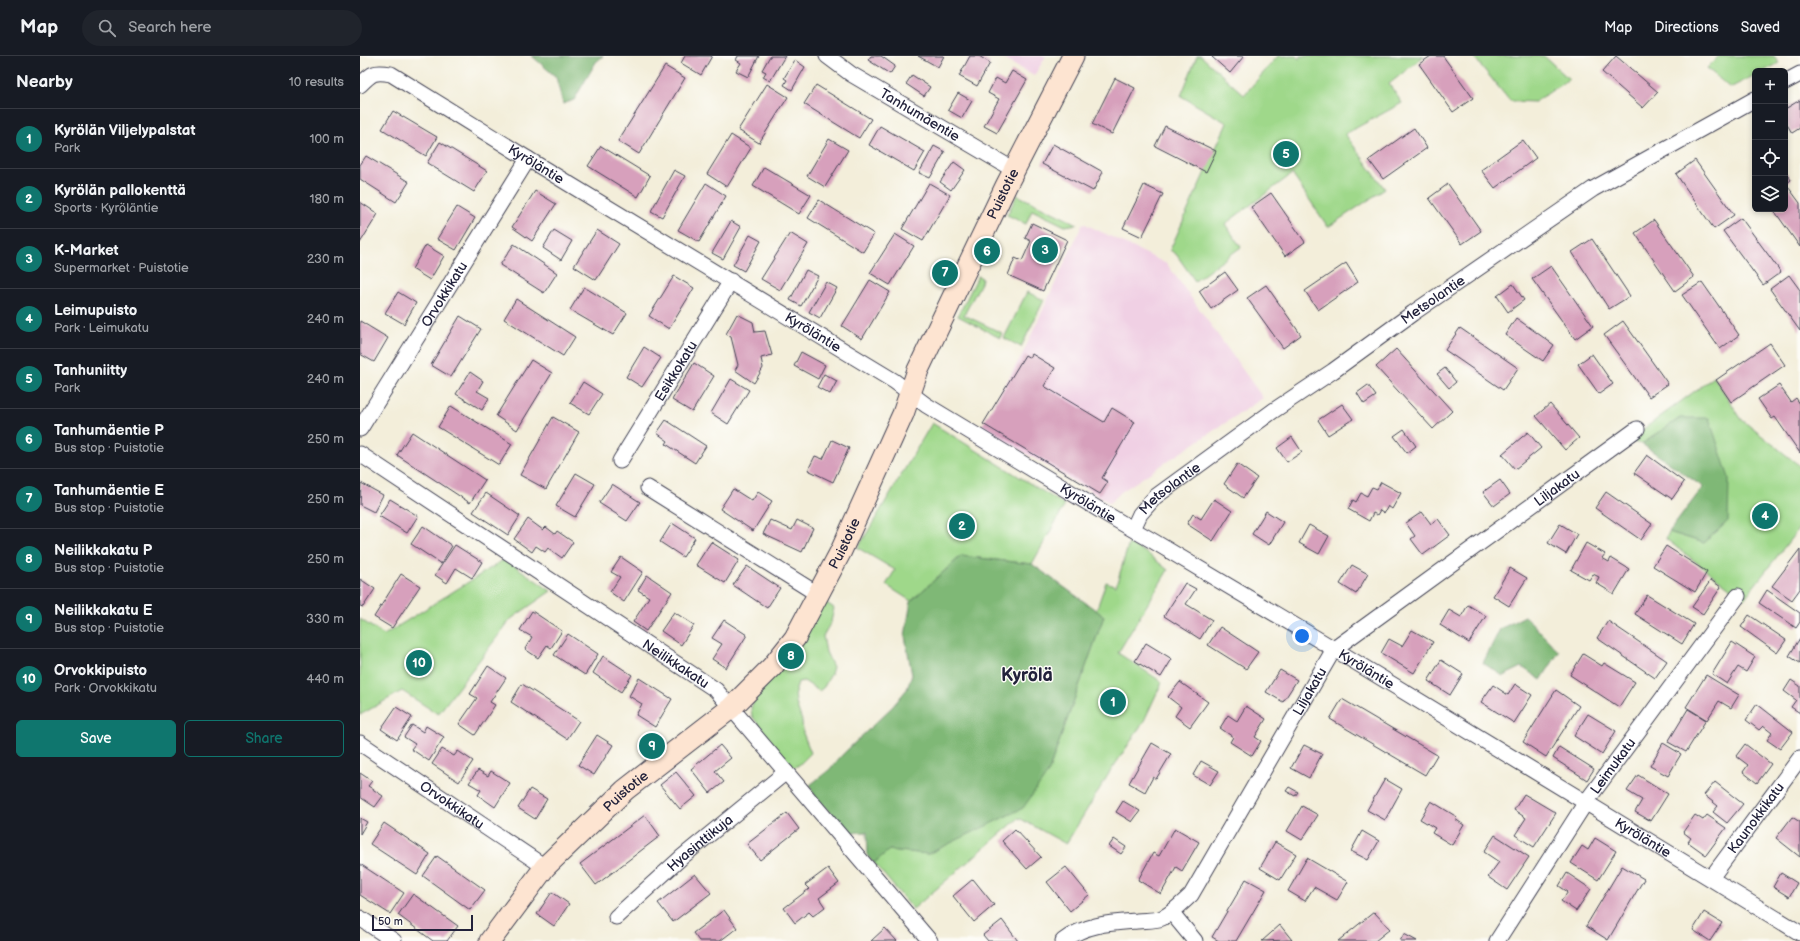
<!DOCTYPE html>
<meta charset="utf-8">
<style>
body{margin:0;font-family:"Balsamiq Sans",sans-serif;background:#20242c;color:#f1f3f6}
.controls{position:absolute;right:12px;top:12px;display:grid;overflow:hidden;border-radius:6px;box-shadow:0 2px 6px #0003}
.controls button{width:36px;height:36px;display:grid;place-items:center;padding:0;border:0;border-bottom:1px solid #363941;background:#171b24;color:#f1f3f6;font:20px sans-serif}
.scale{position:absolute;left:12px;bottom:10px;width:101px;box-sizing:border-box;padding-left:4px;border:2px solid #22223b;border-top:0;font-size:11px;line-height:14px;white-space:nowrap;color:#22223b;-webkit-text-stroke:3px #fdfcf7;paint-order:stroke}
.you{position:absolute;left:942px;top:580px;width:14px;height:14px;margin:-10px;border:3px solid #fff;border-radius:50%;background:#1a73e8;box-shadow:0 0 0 6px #1a73e833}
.badge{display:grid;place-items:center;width:26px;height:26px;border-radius:50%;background:#0f766e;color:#fff;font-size:13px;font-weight:700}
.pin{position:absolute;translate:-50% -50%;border:2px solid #fff;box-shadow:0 1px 4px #0006}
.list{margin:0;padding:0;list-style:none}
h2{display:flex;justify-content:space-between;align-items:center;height:52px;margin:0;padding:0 16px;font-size:17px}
h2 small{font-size:13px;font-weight:400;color:#9ea1a6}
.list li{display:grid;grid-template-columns:26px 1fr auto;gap:12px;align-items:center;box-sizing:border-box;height:60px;padding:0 16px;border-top:1px solid #363941}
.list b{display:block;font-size:15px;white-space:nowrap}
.list p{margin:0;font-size:13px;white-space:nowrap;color:#9ea1a6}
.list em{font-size:13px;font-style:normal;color:#9ea1a6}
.actions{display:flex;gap:8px;padding:12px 16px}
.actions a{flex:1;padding:9px 0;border:1px solid #0f766e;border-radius:6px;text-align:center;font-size:14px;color:#0f766e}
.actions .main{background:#0f766e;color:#fff}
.icon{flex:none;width:22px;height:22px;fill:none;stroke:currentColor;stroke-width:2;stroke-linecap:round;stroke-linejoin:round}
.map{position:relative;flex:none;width:1440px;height:885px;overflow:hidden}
header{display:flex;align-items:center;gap:24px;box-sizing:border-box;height:56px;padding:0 20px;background:#171b24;border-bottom:1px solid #363941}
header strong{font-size:19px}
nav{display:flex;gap:22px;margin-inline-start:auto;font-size:14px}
.search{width:280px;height:36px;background:#20242c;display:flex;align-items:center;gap:10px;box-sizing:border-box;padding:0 14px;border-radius:22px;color:#9ea1a6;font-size:15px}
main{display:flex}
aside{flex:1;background:#171b24}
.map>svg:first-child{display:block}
</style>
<header>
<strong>Map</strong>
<div class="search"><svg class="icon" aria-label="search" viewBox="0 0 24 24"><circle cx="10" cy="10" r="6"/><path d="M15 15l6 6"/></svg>Search here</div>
<nav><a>Map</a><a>Directions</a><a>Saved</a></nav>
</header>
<main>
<aside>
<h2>Nearby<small>10 results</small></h2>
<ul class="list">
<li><span class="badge">1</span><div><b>Kyrölän Viljelypalstat</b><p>Park</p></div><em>100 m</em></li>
<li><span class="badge">2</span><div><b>Kyrölän pallokenttä</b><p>Sports · Kyröläntie</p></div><em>180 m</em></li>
<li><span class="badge">3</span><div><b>K-Market</b><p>Supermarket · Puistotie</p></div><em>230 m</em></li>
<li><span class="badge">4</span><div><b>Leimupuisto</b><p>Park · Leimukatu</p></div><em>240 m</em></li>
<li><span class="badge">5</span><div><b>Tanhuniitty</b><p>Park</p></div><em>240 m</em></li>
<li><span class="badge">6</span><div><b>Tanhumäentie P</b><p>Bus stop · Puistotie</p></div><em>250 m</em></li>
<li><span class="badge">7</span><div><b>Tanhumäentie E</b><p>Bus stop · Puistotie</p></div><em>250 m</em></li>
<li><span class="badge">8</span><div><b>Neilikkakatu P</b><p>Bus stop · Puistotie</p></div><em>250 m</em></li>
<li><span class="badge">9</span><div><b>Neilikkakatu E</b><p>Bus stop · Puistotie</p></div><em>330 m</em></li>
<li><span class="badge">10</span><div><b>Orvokkipuisto</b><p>Park · Orvokkikatu</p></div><em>440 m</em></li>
</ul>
<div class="actions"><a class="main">Save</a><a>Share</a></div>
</aside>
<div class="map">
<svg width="1440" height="885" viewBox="0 0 1440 885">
<rect width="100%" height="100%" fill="#fdfcf7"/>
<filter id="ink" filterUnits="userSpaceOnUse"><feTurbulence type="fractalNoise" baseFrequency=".025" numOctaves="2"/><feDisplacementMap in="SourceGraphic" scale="8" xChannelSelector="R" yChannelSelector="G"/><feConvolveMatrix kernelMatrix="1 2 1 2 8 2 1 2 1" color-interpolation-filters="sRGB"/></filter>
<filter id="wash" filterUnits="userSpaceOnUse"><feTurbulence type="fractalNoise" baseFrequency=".012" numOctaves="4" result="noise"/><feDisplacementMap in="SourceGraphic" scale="16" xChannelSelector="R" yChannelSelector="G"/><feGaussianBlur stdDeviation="0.9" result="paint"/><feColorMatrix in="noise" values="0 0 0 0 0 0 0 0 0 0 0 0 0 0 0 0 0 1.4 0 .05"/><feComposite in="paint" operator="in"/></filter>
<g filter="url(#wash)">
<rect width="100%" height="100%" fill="#f3eeda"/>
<!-- built -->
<path fill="#f0d0e4" d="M638 0H686L674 20Z
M723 167 807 208 903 342 761 436 750 447 621 371 663 297Z"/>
<!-- green -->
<path fill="#9fd88a" stroke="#607d62" d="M837 0H841L884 39 918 0H936L939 3 941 0H1064L1029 28 1042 47 985 78 1025 133 968 171 932 118 865 168 881 191 835 225 816 198 810 194 867 67 821 40Z
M1113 0H1184L1209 23 1175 46 1150 45Z
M1359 0H1414L1419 7 1404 15H1395V19L1370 32 1347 12Z
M657 139 717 168 705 170 672 154 666 168 647 159Z
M618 220 622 222 621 227 604 259 642 277 640 282 598 260Z
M667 236 684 244 661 291 644 282Z
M1354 321 1382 364 1440 410V471L1384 543 1306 483 1309 476 1344 487 1368 465 1320 362 1282 388 1267 385Z
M572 367 705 449 672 508 601 500 551 545 526 529 535 514 498 492Z
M769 487 788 498 808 514 758 597 802 626 783 667 748 719 706 788 659 762 553 853 514 807 529 794 568 798 688 717 744 560 736 555 746 526 756 530Z
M145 503 191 535 151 563 78 658 42 635 0 659V563L24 579Z
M465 546 474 552 471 566 463 580 466 596 473 611 471 618 464 631 459 635 444 625 438 626 435 636 436 647 442 665 443 677 451 697 439 709 432 712 392 660 391 652 395 642Z"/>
<!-- forest -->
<path fill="#7fb876" stroke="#506d58" d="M172 0H243L236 6 214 44 203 48 196 21Z
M1320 362H1349L1369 422 1368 465 1344 487 1309 476 1343 431 1282 388Z
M601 500 672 508 744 560 688 717 663 752 568 798 529 794 514 807 508 801 507 776 488 777 454 739 450 729 469 714 483 698 533 650 547 633 552 619 545 580 551 545Z
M1165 560 1199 596 1181 624 1162 611 1143 620 1123 607 1140 573Z"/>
<g id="blocks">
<!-- building -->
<path fill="#d7a0bc" d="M325 0H352L341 19 321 7Z
M378 0H399L388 21 376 15 381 7 376 4Z
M410 0H425L410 25 403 21 406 16 402 14Z
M511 0H521L535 10 530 18 508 4Z
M558 0H584L578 11Z
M610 0H619L630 7 617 30 599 20Z
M853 0H884L870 17 852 1Z
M1071 0H1083L1113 42 1093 56 1059 8Z
M1256 0 1298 36 1283 52 1242 16Z
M435 4 445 11 432 34 424 29 427 24 424 22Z
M305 10 325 22 279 98 258 85Z
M652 15 667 24 637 77 624 70 639 43 628 37 636 22 645 27Z
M552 19 570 31 564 40 546 28Z
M755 22 775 32 752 78 732 68Z
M407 28 428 41 399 87 378 74Z
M456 29 511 63 499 82 444 48Z
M598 37 612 45 602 62 588 54Z
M1440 44V72L1432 77 1425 65V53Z
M33 55 77 81 66 100 22 73Z
M520 70 565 96 554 115 509 89Z
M805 70 856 95 846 116 795 90Z
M1054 72 1067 92 1023 123 1009 104Z
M371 79 391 92 367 131 347 118Z
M469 83 488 94 465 131 447 120Z
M1163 84 1176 102 1135 132 1121 114Z
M80 86 127 115 114 136 67 107Z
M693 88 743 116 733 135 682 108Z
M241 90 290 120 278 141 228 110Z
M574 90 585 96 570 122 559 117Z
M6 100 49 126 36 146 0 123V109Z
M1335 104 1374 159 1354 173 1316 118Z
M594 106 605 114 591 134 580 126Z
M404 111 451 139 439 158 393 130Z
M314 114 325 120 302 161 291 155Z
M1425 115 1431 124 1426 128 1440 147V191L1413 153H1425Z
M346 127 366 140 339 186 318 174Z
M569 127 590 139 563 185 542 173Z
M1088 128 1121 175 1102 188 1069 142Z
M784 129 803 138 782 181 763 172Z
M175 135 196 148 172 185 152 171Z
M911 137 945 186 925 200 891 151Z
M459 144 514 178 503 196 448 162Z
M0 146 18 158 0 187Z
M97 151 115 162 96 194 77 183Z
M1381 162 1421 216 1403 229 1363 175Z
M1294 164 1334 221 1315 235 1275 177Z
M371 165 381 171 363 203 352 197Z
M672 167 707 184 683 235 648 219 655 202 662 205 671 185 665 182Z
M194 174 212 185 201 204 183 192Z
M237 174 259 188 236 224 214 210Z
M430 177 448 188 420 234 401 223Z
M535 178 554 190 530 229 510 217Z
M390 179 401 185 384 215 373 209Z
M1232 183 1270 240 1249 253 1212 196Z
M154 188 197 217 184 237 140 209Z
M66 189 84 200 70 224 52 213Z
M986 207 998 226 958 254 945 235Z
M1191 210 1233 270 1215 283 1172 223Z
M446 214 458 220 441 250 430 244Z
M865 216 878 234 851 253 839 235Z
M1429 219 1440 234V275L1410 233Z
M314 220 334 232 309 273 289 260Z
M510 224 530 236 502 283 482 270Z
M466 226 477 232 460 262 449 256Z
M1342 226 1379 279 1360 293 1322 239Z
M1153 228 1164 244 1148 256 1137 240Z
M906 229 941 279 923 292 887 242Z
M224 231 267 257 253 279 210 254Z
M38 236 56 247 44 268 25 257Z
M156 243 215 281 203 300 144 263Z
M377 258 393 266 395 276 405 275 412 299 401 302 403 312 394 327 375 314 378 309 371 281 366 278Z
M100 260 121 273 91 321 71 309Z
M1156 262 1194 289 1183 305 1145 279Z
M0 265 28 282 14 306 0 298Z
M1263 265 1308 328 1289 341 1244 279Z
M1100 272 1158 312 1143 334 1085 294Z
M1410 287 1425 309 1371 346 1356 324Z
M284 291 301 302 282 331 266 321Z
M1036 293 1092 355 1073 373 1016 311Z
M441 296 465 309 458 323 434 310Z
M672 298 695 312 684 330 744 366 752 352 775 366 742 422 748 426 740 438 623 368 665 299 670 302Z
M1232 298 1253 328 1239 338 1218 308Z
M171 304 192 317 157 374 136 360Z
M334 307 354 320 332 356 312 344Z
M1085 312 1096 326 1089 332 1077 318Z
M110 316 123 325 117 335 129 342 122 354 96 338Z
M464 318 477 325 470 338 457 331Z
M371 323 389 334 368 368 351 357Z
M223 326 242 338 229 358 210 347Z
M1008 329 1016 340 1004 348 997 337Z
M1419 329 1431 346 1436 342 1440 348V397L1415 361 1412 363 1398 343Z
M982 348 993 363 968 379 958 364Z
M1190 348 1219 382 1205 394 1176 360Z
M91 350 152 388 139 409 78 371Z
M193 361 219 376 186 433 160 419Z
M306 364 346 390 335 407 306 388 308 385 297 377Z
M1044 373 1056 390 1047 397 1034 380Z
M52 376 125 424 110 447 37 399Z
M1168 376 1181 392 1155 413 1142 398Z
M932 381 942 396 927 406 917 392Z
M472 384 489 392 473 426 448 414 455 400 463 403Z
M1287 399 1324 426 1312 443 1274 417Z
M877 408 897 422 883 442 864 428Z
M216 417 235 428 215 461 196 450Z
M1140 424 1150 438 1134 450 1123 436Z
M1021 426 1041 437 1032 453 1028 450 1024 457 1020 454 1017 459 1013 457 1009 465 988 453 993 444 996 446 1001 437 1007 440 1012 431 1017 433Z
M1 427 23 439 14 456 0 449Z
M252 428 280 446 267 465 239 447Z
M373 433 392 445 398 436 412 445 393 475 360 453Z
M1246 436 1292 468 1281 484 1235 452Z
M126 437 160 460 148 479 113 456Z
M30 443 58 460 47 477 19 460Z
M854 443 872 455 853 485 827 468 833 458 841 463Z
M906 455 923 466 909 489 892 478Z
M1062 456 1071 468 1078 463 1090 479 1063 499 1051 483 1055 480 1046 467Z
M168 463 183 474 186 471 195 478 197 475 213 486 202 502 188 492 185 496 176 490 172 496 154 483Z
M410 464 432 474 437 464 453 472 442 496 403 478Z
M312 467 335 482 323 501 300 486Z
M1200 468 1217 478 1206 498 1188 487Z
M949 469 969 480 959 498 939 487Z
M63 470 92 490 81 508 51 488Z
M351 486 379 504 365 527 336 509Z
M1226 487 1245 498 1242 502 1249 506 1251 502 1269 513 1254 538 1236 527 1239 521 1233 518 1229 524 1211 514Z
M95 489 122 506 112 522 96 512 87 527 75 519Z
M1306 490 1347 516 1335 536 1293 510Z
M1440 493V533L1432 544 1412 530Z
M261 501 283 516 264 546 250 536 260 521 251 516Z
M992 509 1008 518 996 538 980 528Z
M387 510 420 532 407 552 373 529Z
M1150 512 1167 522 1149 550 1133 540Z
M41 518 60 530 32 572 14 561Z
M287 519 312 536 286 575 273 566 289 541 278 534Z
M0 523 15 533 3 551 0 550Z
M1351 524 1361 531 1343 558 1332 551Z
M825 527 836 533 826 548 852 564 840 583 804 560Z
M1407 534 1440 557V566L1436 572 1399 547Z
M1287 539 1334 568 1322 588 1275 558Z
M1108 549 1126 560 1109 587 1080 569 1089 554 1101 561Z
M172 555 202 575 191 592 187 589 178 602 165 593 172 581 160 574Z
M314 556 334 569 321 589 301 575Z
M1389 559 1426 584 1417 597 1381 571Z
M364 564 387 579 366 612 352 603 362 588 352 582Z
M1248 565 1307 605 1295 622 1237 582Z
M860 571 898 596 886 613 848 589Z
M1052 574 1073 586 1054 617 1021 597 1029 583 1042 590Z
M208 578 238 598 225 619 194 599Z
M1440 582V607L1429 600Z
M1372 586 1395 601 1386 616 1378 611 1367 628 1352 618Z
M786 587 812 603 801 621 775 605Z
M1223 598 1242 610 1244 607 1275 626 1259 651 1210 619Z
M243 600 272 619 261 636 233 617Z
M1081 604 1103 618 1090 639 1068 625Z
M128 610 146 622 130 646 135 649 115 679 99 668 117 642 110 638Z
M920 614 937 624 923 646 906 636Z
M1346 619 1379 639 1371 652 1359 645 1347 664 1326 651Z
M279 622 312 643 295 671 276 659 282 648 269 640Z
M1431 624 1440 630V657L1431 651 1436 644 1424 635Z
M820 626 848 646 830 671 815 660 821 651 808 641Z
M162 628 219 665 207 683 151 646Z
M1155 628 1172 639 1154 667 1121 646 1133 629 1148 639Z
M1196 634 1219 650 1186 701 1163 686Z
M982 643 1077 699 1065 719 970 663Z
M1397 648 1433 676 1420 693 1407 684 1412 677 1403 670 1399 674 1386 664Z
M886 650 906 663 895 681 901 685 892 700 870 686 873 681 860 672 868 659 877 665Z
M36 651 52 661 37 684 21 673Z
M1328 653 1346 664 1326 696 1308 686Z
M1228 658 1256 675 1242 698 1214 680Z
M52 669 63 676 66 670 84 681 69 705 51 693 55 688 44 681Z
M237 679 253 689 234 719 218 709Z
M792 687 811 698 796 723 793 721 785 736 769 727Z
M1303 687 1321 698 1308 720 1290 710Z
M1385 688 1411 708 1397 727 1383 716 1388 709 1376 700Z
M360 689 371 702 355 715 364 726 350 737 331 713Z
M944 689 962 698 949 722 931 712Z
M1199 691 1234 713 1227 724 1193 702Z
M82 693 94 700 98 695 113 705 99 726 72 708Z
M841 705 859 715 850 729 833 719Z
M118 714 128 720 131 715 150 727 135 751 118 739 121 734 109 727Z
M316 716 336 740 320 753 300 729Z
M0 717 12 725 8 730 23 740 15 751 0 741Z
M1278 719 1308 738 1291 765 1275 756 1282 744 1267 735Z
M1025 723 1042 733 1025 764 1007 754Z
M1355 726 1383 748 1367 767 1353 756 1358 750 1344 739Z
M929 731 938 736 935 740 926 735Z
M170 733 187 743 175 763 158 752Z
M1164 738 1196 757 1174 791 1155 779 1166 762 1154 754Z
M763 745 780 755 772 766 756 756Z
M1071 745 1097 761 1095 763 1104 769 1092 789 1072 777 1075 772 1060 763Z
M942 750 958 759 942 784 927 775Z
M427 757 439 773 400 804 387 788Z
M285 759 300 780 236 829 220 808Z
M1335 759 1343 764 1347 759 1366 772 1346 799 1328 786 1331 782 1323 776Z
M1432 761 1440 766V801L1416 782Z
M0 762 7 766 0 778Z
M24 767 70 798 57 819 10 788Z
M815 772 839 786 822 815 816 811 801 838 778 824 793 797 799 800Z
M655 773 681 801 667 813 642 785Z
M1002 775 1019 785 1008 804 991 795Z
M1135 779 1169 801 1147 834 1128 821 1139 806 1124 796Z
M1235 782 1256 795 1238 824 1211 807 1222 790 1228 794Z
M754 783 766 791 761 798 749 790Z
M915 786 936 798 920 824 900 812Z
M77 800 125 834 110 854 63 820Z
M947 802 988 826 977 844 954 831 945 845 928 835Z
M0 808 44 837 30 858 0 839Z
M1262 810 1284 823 1248 884 1226 870Z
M706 811 729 839 710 855 687 826Z
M468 812 479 827 459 842 465 851 453 860 449 856 435 867 424 852 449 833 445 829Z
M1207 817 1231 833 1216 855 1201 845 1208 836 1199 830Z
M1421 817 1437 827 1429 841 1413 831Z
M335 818 351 837 313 866 298 847Z
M613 823 634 849 614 866 593 840Z
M886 823 906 834 876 885H859L852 881Z
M192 836 209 848 194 870 177 858Z
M53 838 98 870 87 885H73L38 859Z
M364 854 377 872 360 885H339L333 877Z
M1014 856 1030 873 1015 885H978Z
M1344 856 1362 867 1350 885 1333 874Z
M642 864 658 885H628L623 879Z
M920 869 932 884 902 885Z
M525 872 537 885H511Z
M1044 878 1057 885H1040Z"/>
</g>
</g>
<g filter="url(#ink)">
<use href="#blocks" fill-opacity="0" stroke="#414153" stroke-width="1"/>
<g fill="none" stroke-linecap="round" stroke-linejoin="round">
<!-- street casing -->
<g stroke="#414153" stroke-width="17">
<g id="street">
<path id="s1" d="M467 0 491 18 654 114"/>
<path d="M1425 26 1440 18"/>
<path id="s2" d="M0 29C12 17 14 15 31 18L168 103 534 325 566 349 748 459 793 485 974 593 1440 877"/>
<path id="s3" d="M0 373 168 103"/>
<path id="s4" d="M0 398 356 634 570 885"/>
<path id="s5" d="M260 405 371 225"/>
<path d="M288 432 459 539"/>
<path id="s6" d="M773 473 780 458 795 441 913 355 973 315 1053 257 1233 133 1395 43"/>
<path id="s7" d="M0 687 185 811"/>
<path id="s8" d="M1351 822 1440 702"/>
<path d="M812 857 835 885"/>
<path id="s9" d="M256 861 322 801 426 716"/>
<path d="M0 862 34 885"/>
<path id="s10" d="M703 885C725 868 751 867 777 865 785 864 795 865 802 862 813 857 822 847 831 839L974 593 1277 373"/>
<path id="s11" d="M1137 885 1226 746 1378 540"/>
</g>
</g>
<!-- secondary casing -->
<g stroke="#414153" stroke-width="23">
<g id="secondary">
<path id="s12" d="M130 885 185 811 265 734 371 652 412 611 435 582 481 495 543 358 558 314 646 130 713 0"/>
</g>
</g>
<!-- street -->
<use href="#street" stroke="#fff" stroke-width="15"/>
<!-- secondary -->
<use href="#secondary" stroke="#fde4d1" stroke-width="21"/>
</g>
</g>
<g text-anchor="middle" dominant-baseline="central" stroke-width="3" stroke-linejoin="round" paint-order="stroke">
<!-- street labels -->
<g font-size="14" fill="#22223b" stroke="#fdfcf7">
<text stroke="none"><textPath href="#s1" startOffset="110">Tanhumäentie</textPath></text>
<text stroke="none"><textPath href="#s2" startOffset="206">Kyröläntie</textPath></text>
<text stroke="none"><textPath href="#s12" startOffset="923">Puistotie</textPath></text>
<text stroke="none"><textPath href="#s3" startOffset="159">Orvokkikatu</textPath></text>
<text stroke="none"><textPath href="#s6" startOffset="380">Metsolantie</textPath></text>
<text stroke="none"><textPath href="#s2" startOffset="530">Kyröläntie</textPath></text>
<text stroke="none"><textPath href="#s5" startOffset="106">Esikkokatu</textPath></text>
<text stroke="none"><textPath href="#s10" startOffset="700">Liljakatu</textPath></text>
<text stroke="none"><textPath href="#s6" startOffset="56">Metsolantie</textPath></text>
<text stroke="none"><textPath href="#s2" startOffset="854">Kyröläntie</textPath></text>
<text stroke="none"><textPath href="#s12" startOffset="539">Puistotie</textPath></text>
<text stroke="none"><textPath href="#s4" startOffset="379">Neilikkakatu</textPath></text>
<text stroke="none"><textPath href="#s2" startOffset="1178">Kyröläntie</textPath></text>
<text stroke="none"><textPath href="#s10" startOffset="376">Liljakatu</textPath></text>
<text stroke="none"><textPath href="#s11" startOffset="210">Leimukatu</textPath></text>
<text stroke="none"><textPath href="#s12" startOffset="203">Puistotie</textPath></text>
<text stroke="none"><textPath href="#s7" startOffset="111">Orvokkikatu</textPath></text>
<text stroke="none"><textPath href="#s8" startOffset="75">Kaunokkikatu</textPath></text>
<text stroke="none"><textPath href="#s2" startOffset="1502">Kyröläntie</textPath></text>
<text stroke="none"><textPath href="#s9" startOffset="112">Hyasinttikuja</textPath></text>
</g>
<!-- district labels -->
<g font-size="18" font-weight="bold" fill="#22223b" stroke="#fdfcf7">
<text x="667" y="619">Kyrölä</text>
</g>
</g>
</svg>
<div class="controls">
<button>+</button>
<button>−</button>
<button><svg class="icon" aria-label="locate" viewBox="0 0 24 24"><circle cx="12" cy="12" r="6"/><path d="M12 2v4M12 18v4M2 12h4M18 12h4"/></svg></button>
<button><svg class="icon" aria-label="layers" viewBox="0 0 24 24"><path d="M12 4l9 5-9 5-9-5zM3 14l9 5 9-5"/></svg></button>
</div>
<div class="scale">50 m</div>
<div class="you"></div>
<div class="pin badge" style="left:753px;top:646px">1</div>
<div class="pin badge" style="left:602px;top:470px">2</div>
<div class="pin badge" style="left:685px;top:194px">3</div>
<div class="pin badge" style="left:1405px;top:460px">4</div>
<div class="pin badge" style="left:926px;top:98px">5</div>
<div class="pin badge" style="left:627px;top:195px">6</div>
<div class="pin badge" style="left:585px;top:217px">7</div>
<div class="pin badge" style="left:431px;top:600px">8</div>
<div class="pin badge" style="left:292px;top:690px">9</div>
<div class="pin badge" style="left:59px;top:607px">10</div>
</div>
</main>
